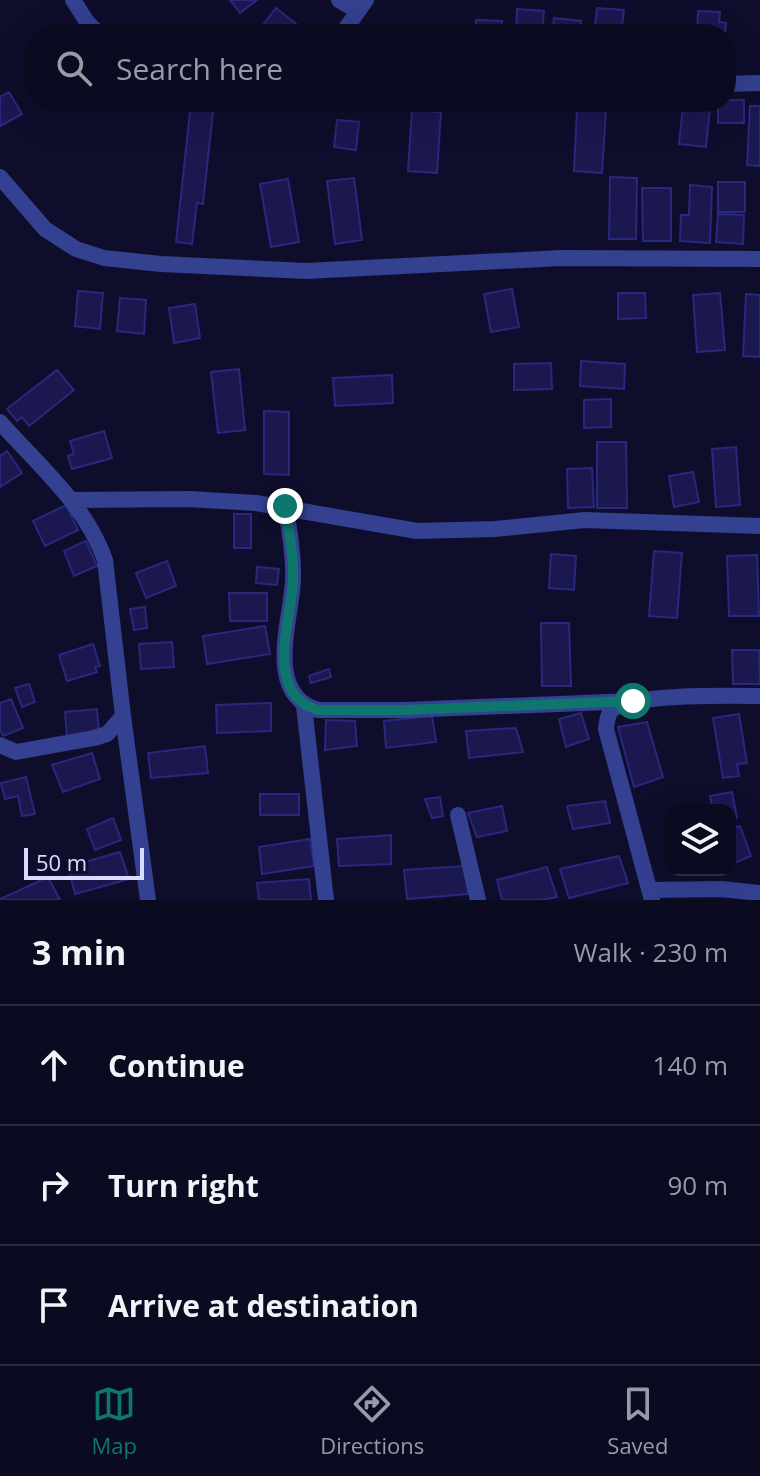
<!DOCTYPE html>
<meta charset="utf-8">
<style>
body{margin:0;font-family:"Open Sans",sans-serif;background:#13132a;color:#f1f3f6}
.controls{position:absolute;right:24px;bottom:24px;display:grid;overflow:hidden;border-radius:16px;box-shadow:0 8px 32px #0002}
.controls button{width:72px;height:72px;display:grid;place-items:center;padding:0;border:0;border-bottom:2px solid #2a2b3f;background:#0a0a21;color:#f1f3f6;font:40px sans-serif}
.scale{position:absolute;left:24px;bottom:20px;width:120px;box-sizing:border-box;padding-left:8px;border:4px solid #d9dbff;border-top:0;font-size:22px;line-height:28px;white-space:nowrap;color:#d9dbff;-webkit-text-stroke:6px #0e0e2c;paint-order:stroke}
.stop{position:absolute;width:24px;height:24px;margin:-18px;border:6px solid #0f766e;border-radius:50%;background:#fff}
.stop.end{background:#0f766e;border-color:#fff;box-shadow:0 2px 8px #0008}
.list{margin:0;padding:0;list-style:none}
h2{display:flex;justify-content:space-between;align-items:center;height:104px;margin:0;padding:0 32px;font-size:34px}
h2 small{font-size:26px;font-weight:400;color:#999aa5}
.list li{display:grid;grid-template-columns:52px 1fr auto;gap:24px;align-items:center;box-sizing:border-box;height:120px;padding:0 32px;border-top:2px solid #2a2b3f}
.list b{display:block;font-size:30px;white-space:nowrap}
.list em{font-size:26px;font-style:normal;color:#999aa5}
.icon{flex:none;width:44px;height:44px;fill:none;stroke:currentColor;stroke-width:2;stroke-linecap:round;stroke-linejoin:round}
.map{position:relative;flex:none;width:760px;height:900px;overflow:hidden}
.search{position:absolute;background:#0a0a21;box-shadow:0 8px 32px #0002;left:24px;right:24px;top:24px;height:88px;display:flex;align-items:center;gap:20px;box-sizing:border-box;padding:0 28px;border-radius:32px;color:#999aa5;font-size:30px}
.sheet{height:464px;background:#0a0a21}
nav{display:flex;justify-content:space-around;align-items:center;box-sizing:border-box;height:112px;border-top:2px solid #2a2b3f;background:#0a0a21;font-size:22px;color:#999aa5}
nav a{display:grid;justify-items:center;gap:4px}
nav .on{color:#0f766e}
.map>svg:first-child{display:block}
</style>
<div class="map">
<svg width="760" height="900" viewBox="0 0 760 900">
<rect width="100%" height="100%" fill="#0e0e2c"/>
<!-- building -->
<path fill="#1a184f" stroke="#2a277e" stroke-width="2" d="M230 0H257L240 13Z
M276 8 296 24 288 34H256Z
M597 8 624 10 621 34H594Z
M517 9 544 11 542 34H516Z
M698 11 720 12 719 22 726 23 725 34H697Z
M554 18 581 21 580 34H552Z
M476 20 502 21 501 34H475Z
M9 92 22 114 0 126V97Z
M726 100H744V123H718V102Z
M191 102H214L203 204 197 203 192 244 176 242Z
M683 106 710 109 706 147 679 144Z
M750 106H760V166L747 165Z
M577 109 606 111 602 173 574 171Z
M412 110 441 112 437 173 408 171Z
M337 120 359 122 356 150 334 147Z
M610 177 637 178 636 239H609Z
M354 178 362 240 335 244 327 181Z
M288 179 299 242 271 247 260 184Z
M718 182H745V212H718Z
M690 185 712 187 710 243 680 241 681 215H689Z
M642 188H671V241H643Z
M718 214 744 215 743 244 716 242Z
M512 289 519 327 491 332 484 294Z
M78 291 103 293 100 329 75 326Z
M618 293H645L646 318 618 319Z
M720 293 725 350 697 352 693 295Z
M746 294 760 295V357L743 356Z
M120 298 146 300 144 334 117 331Z
M195 304 200 338 174 343 169 308Z
M581 361 625 364 624 389 580 386Z
M551 363 552 389 514 390V364Z
M239 369 245 430 218 433 211 372Z
M57 370 74 390 29 426 22 417 17 421 7 409Z
M392 375 393 403 335 406 333 378Z
M611 399V427L584 428V400Z
M264 411 289 412V475L264 474Z
M104 431 112 458 72 469 68 456 74 454 70 441Z
M597 442H626L627 508H597Z
M736 447 740 505 716 507 712 449Z
M7 451 22 473 0 487V456Z
M592 468 594 507 568 508 567 469Z
M693 472 699 502 674 507 669 476Z
M66 505 78 530 45 546 33 521Z
M234 514H251V548H234Z
M86 541 97 566 74 576 64 551Z
M654 551 682 553 677 618 649 616Z
M551 554 576 556 574 590 549 588Z
M757 555 759 616H729L727 556Z
M167 561 176 586 146 598 136 573Z
M257 567 279 569 277 585 256 583Z
M229 593H267V621H230Z
M145 607 147 628 134 630 130 609Z
M541 623H569L571 686H542Z
M265 626 270 654 207 664 203 636Z
M172 642 174 667 141 669 139 644Z
M93 644 100 666 95 667 97 672 67 681 59 655Z
M732 650H759L760 684H733Z
M329 669 331 677 311 683 309 676Z
M29 684 35 702 22 707 15 688Z
M11 699 23 728 3 736 0 729V703Z
M271 703V731L217 733 216 705Z
M97 709 99 734 67 737 65 712Z
M581 713 589 739 566 747 559 719Z
M739 714 747 763 737 764 739 776 723 778 713 718Z
M432 716 436 742 386 748 384 721Z
M326 720 355 721 357 746 325 750Z
M647 722 663 777 634 787 618 727Z
M516 728 523 752 469 758 466 731Z
M205 746 208 773 151 778 148 753Z
M92 753 100 779 63 792 52 765Z
M26 777 35 814 22 816 18 796 5 799 1 783Z
M732 792 737 818 730 819V810H713L710 796Z
M260 794H299V815H260Z
M440 797 443 816 432 818 425 799Z
M605 801 610 823 573 829 567 806Z
M502 806 507 831 477 837 468 813Z
M113 818 121 840 95 850 87 829Z
M740 826 751 856 730 865V829Z
M391 835V864L339 866 337 839Z
M310 839 314 866 262 874 259 847Z
M120 852 129 879 75 894 68 867Z
M619 856 628 883 569 898 560 869Z
M464 866 468 894 407 899 404 870Z
M547 867 557 897 541 900H502L497 880Z
M48 877 60 900H0V899Z
M309 879 311 900H259L257 883Z"/>
<g fill="none" stroke-linecap="round" stroke-linejoin="round">
<!-- street -->
<path stroke="#344090" stroke-width="16" d="M73 0 87 22 99 34
M339 0 358 11
M342 34 366 0
M726 84 760 83
M0 177 45 229 76 249 104 258 161 264 306 271 561 258 760 259
M0 422C38 465 86 505 105 560L123 716 148 900
M71 500 189 499 256 503 417 531 495 529 585 520 760 526
M285 506C290 531 294 555 293 581 291 621 264 694 318 710H404L633 701
M304 706 326 900
M0 745 16 752 94 738 107 734 123 716
M458 815 478 900
M649 890 721 889 760 893
M652 900 606 729C607 722 607 716 611 711 628 693 733 696 760 696"/>
</g>
<g fill="none" stroke-linecap="round" stroke-linejoin="round">
<!-- route -->
<path stroke="#0f766e" stroke-width="10" d="M285 506C289 531 294 556 293 581 291 621 263 694 318 710H404L633 701"/>
</g>
</svg>
<div class="controls">
<button><svg class="icon" aria-label="layers" viewBox="0 0 24 24"><path d="M12 4l9 5-9 5-9-5zM3 14l9 5 9-5"/></svg></button>
</div>
<div class="scale">50 m</div>
<div class="stop" style="left:633px;top:701px"></div>
<div class="stop end" style="left:285px;top:506px"></div>
<div class="search"><svg class="icon" aria-label="search" viewBox="0 0 24 24"><circle cx="10" cy="10" r="6"/><path d="M15 15l6 6"/></svg>Search here</div>
</div>
<section class="sheet">
<h2>3 min<small>Walk · 230 m</small></h2>
<ul class="list">
<li><svg class="icon" aria-label="ahead" viewBox="0 0 24 24"><path d="M12 20V5M6 11l6-6 6 6"/></svg><div><b>Continue</b></div><em>140 m</em></li>
<li><svg class="icon" aria-label="right" viewBox="0 0 24 24"><path d="M7 20v-9h11M14 6l5 5-5 5"/></svg><div><b>Turn right</b></div><em>90 m</em></li>
<li><svg class="icon" aria-label="arrive" viewBox="0 0 24 24"><path d="M6 21V4h12l-3 4 3 4H6"/></svg><div><b>Arrive at destination</b></div></li>
</ul>
</section>
<nav>
<a class="on"><svg class="icon" aria-label="map" viewBox="0 0 24 24"><path d="M3 6l6-2 6 2 6-2v14l-6 2-6-2-6 2zM9 4v14M15 6v14"/></svg>Map</a>
<a><svg class="icon" aria-label="directions" viewBox="0 0 24 24"><path d="M12 3l9 9-9 9-9-9zM9 14v-3h6M13 9l2 2-2 2"/></svg>Directions</a>
<a><svg class="icon" aria-label="saved" viewBox="0 0 24 24"><path d="M7 4h10v16l-5-4-5 4z"/></svg>Saved</a>
</nav>
